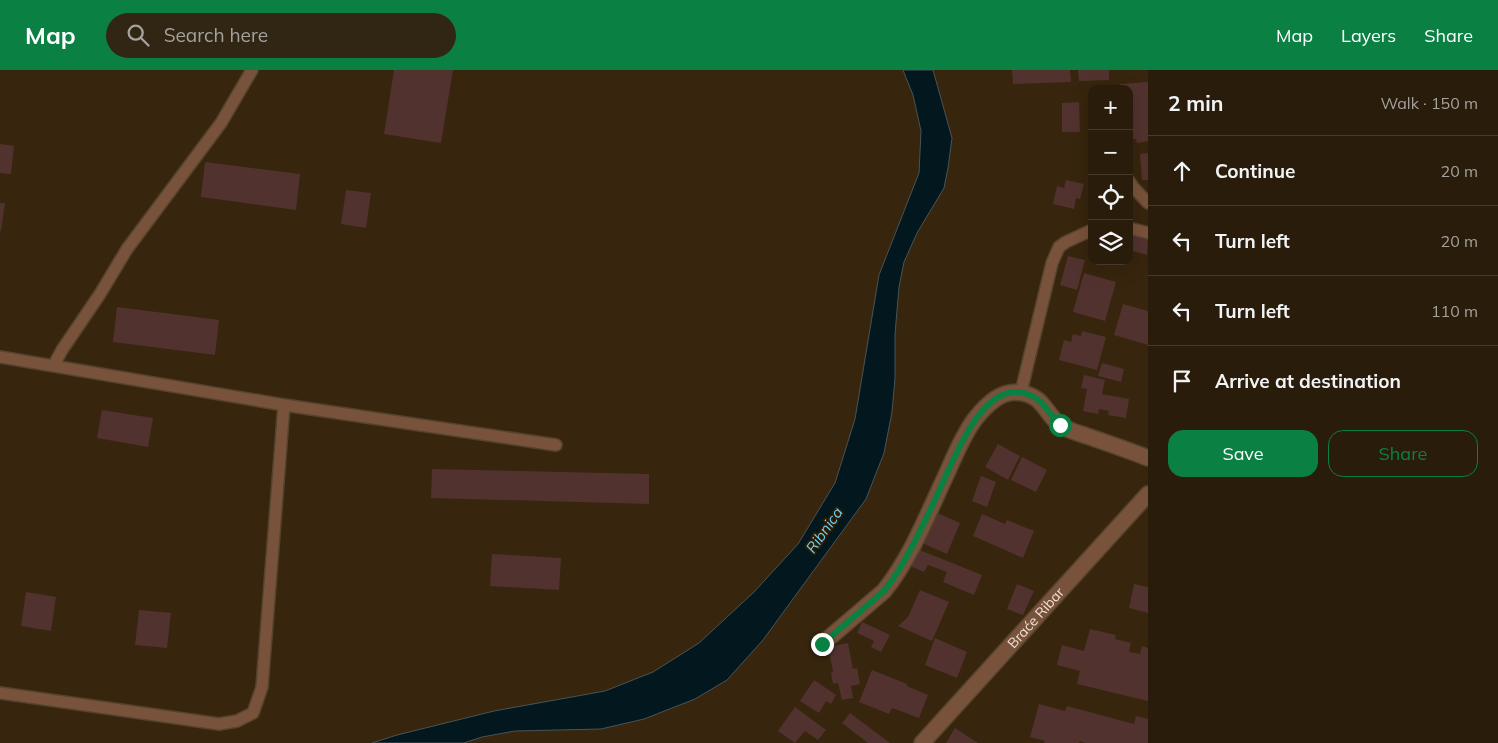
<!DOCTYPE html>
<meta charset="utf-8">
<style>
body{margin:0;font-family:Mulish,sans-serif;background:#312513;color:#f1f3f6}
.controls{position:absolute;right:15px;top:15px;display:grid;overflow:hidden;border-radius:10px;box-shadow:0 5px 20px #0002}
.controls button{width:45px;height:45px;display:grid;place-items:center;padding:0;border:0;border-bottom:1px solid #453a2b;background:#291c0a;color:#f1f3f6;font:25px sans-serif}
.stop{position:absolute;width:15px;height:15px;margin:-11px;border:4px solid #0b8043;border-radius:50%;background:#fff}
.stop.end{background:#0b8043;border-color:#fff;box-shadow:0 1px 5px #0008}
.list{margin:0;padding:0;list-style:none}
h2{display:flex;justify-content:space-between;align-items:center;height:65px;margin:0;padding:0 20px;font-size:21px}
h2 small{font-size:16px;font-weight:400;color:#a5a19c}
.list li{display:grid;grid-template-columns:32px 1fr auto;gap:15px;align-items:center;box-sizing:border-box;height:70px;padding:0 20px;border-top:1px solid #453a2b}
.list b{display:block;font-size:19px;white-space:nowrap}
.list em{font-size:16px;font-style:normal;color:#a5a19c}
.actions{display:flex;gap:10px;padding:15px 20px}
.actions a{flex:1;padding:11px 0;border:1px solid #0b8043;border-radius:15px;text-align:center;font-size:18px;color:#0b8043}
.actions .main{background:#0b8043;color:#fff}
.icon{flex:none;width:28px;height:28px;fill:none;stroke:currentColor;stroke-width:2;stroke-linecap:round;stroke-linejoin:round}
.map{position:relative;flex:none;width:1148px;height:673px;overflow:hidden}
header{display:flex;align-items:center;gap:30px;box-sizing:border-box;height:70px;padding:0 25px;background:#0b8043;color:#fff}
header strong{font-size:24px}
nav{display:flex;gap:28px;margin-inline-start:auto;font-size:18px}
.search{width:350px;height:45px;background:#312513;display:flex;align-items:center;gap:12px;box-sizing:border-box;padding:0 18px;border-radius:28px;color:#a5a19c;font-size:19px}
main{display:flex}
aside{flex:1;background:#291c0a}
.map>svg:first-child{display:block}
</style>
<header>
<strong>Map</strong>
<div class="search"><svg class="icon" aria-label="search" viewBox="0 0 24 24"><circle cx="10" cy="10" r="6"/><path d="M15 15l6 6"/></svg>Search here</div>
<nav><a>Map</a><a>Layers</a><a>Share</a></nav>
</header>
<main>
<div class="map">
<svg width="1148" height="673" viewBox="0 0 1148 673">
<rect width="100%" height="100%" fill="#37250d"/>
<!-- water -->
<path fill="#03171e" stroke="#4a5455" d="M903 0H933L952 68 948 98 944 118 917 163 904 192 899 217 895 264V308L892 342 884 383 866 429 763 570 727 610 695 629 644 649 601 659 515 661 482 667 464 673H372L397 665 494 641 605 621 653 602 699 573 754 522 798 474 835 413 855 349 879 205 919 103 921 61 913 25Z"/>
<!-- building -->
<path fill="#51322f" d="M394 0H453L441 73 384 64Z
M1012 0H1070L1071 12 1013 14Z
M1078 0H1109V10L1079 11Z
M1148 12V71L1137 73 1136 69H1129V19H1121L1120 14Z
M1079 32 1080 62H1062V33Z
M0 74 14 76 11 104 0 103Z
M1148 83V110H1142L1140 84Z
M205 92 300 104 296 140 201 127Z
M1066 110 1084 114 1080 129 1076 128 1074 139 1053 134 1057 116 1064 118Z
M346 120 371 123 366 158 341 154Z
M0 133H5L1 161H0Z
M1129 163 1148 169 1147 185 1129 180Z
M1068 186 1085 190 1077 220 1060 215Z
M1084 203 1116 212 1105 251 1073 242Z
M1123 234 1148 241V275L1114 265Z
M117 237 219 250 215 285 113 272Z
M1082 261 1106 267 1097 300 1059 290 1064 270 1071 272 1073 264 1081 266Z
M1102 293 1124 299 1121 312 1098 306Z
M1084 305 1105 310 1102 324 1129 329 1126 348 1108 345 1109 341 1099 339 1098 344 1083 341 1087 319 1081 318Z
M102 340 153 348 148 377 97 368Z
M998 374 1020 386 1008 410 985 397Z
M1022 387 1047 400 1036 422 1011 410Z
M432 399 649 404V434L431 428Z
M981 406 996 412 987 437 972 431Z
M935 442 960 453 947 484 922 473Z
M982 444 1005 454 1007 450 1034 461 1023 488 973 466Z
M917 479 982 505 974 525 943 512 947 502 928 495 924 502 910 496Z
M492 484 561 488 559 520 490 516Z
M1017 514 1034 521 1023 545 1007 539Z
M1134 514 1148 517V543L1129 538Z
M920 520 949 532 932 571 898 556 908 547Z
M26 522 56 527 51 561 21 556Z
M139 540 171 543 167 578 135 575Z
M862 552 890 565 881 582 871 577 874 571 857 563Z
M1090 559 1116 565 1115 569 1131 573 1129 582 1140 584 1142 576 1148 578V631L1077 614 1080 601 1057 595 1062 575 1084 581Z
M935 568 967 582 957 608 925 595Z
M848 573 853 599 857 598 860 614 851 616 853 628 842 630 838 613 833 614 831 603 833 602 829 581 833 580V576Z
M872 600 907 614V616L928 625 919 648 892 638 889 644 859 632Z
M814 610 836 625 831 634 826 631 819 643 800 631Z
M1039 634 1065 641 1067 636 1134 654 1136 646 1148 649V673H1086L1080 671 1079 673H1044L1045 671 1030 667Z
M795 637 826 660 818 670 805 661 795 673 778 661Z
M850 643 890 673H868L842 653Z
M955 658 978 673H946Z"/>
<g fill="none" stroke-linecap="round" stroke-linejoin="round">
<!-- lane casing -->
<g stroke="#54432d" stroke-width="14">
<path id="lane" d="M1129 111 1133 117 1148 133
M1129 158 1148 163
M0 287 284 335 556 375
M55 296 56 291 62 280 100 224 127 179 221 53 252 0
M1021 322 1052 193 1059 177 1066 172 1092 160
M0 623 219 654 237 651 253 643 262 617 284 335"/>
</g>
<!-- street casing -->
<g stroke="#54432d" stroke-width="18">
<g id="street">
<path d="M822 574 884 521C912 486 928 443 947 403 955 385 963 365 975 349 987 334 1002 319 1022 323 1044 327 1045 343 1059 354 1066 360 1078 363 1087 366 1107 373 1128 380 1148 388"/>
<path id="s1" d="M922 673 1148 424"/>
</g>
</g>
<!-- lane -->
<use href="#lane" stroke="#78523a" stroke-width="11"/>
<!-- street -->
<use href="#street" stroke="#78523a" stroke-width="15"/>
</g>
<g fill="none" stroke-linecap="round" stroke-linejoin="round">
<!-- route -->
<path stroke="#0b8043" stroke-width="6" d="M822 574 884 521C897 505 907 487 916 469 926 449 935 430 944 410 958 380 986 306 1030 325 1043 330 1050 345 1060 355"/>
</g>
<g text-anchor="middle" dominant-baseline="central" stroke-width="4" stroke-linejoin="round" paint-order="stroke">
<!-- street labels -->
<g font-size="14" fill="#efe2d5" stroke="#2d1b04">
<text stroke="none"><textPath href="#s1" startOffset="169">Braće Ribar</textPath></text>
</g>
<!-- water labels -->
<g font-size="15" font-style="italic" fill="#6ad1f4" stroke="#2d1b04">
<text transform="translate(824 460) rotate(-55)">Ribnica</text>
</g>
</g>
</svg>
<div class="controls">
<button>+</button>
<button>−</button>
<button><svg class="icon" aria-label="locate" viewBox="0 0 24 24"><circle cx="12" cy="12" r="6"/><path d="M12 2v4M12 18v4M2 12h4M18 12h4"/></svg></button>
<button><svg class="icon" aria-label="layers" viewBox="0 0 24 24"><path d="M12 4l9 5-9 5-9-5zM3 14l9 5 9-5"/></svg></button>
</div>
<div class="stop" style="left:1060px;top:355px"></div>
<div class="stop end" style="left:822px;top:574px"></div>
</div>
<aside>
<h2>2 min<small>Walk · 150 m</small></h2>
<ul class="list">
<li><svg class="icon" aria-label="ahead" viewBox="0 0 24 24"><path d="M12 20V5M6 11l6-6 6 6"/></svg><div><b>Continue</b></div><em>20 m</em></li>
<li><svg class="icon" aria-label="left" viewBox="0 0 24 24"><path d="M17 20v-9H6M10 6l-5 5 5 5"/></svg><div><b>Turn left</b></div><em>20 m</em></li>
<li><svg class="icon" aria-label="left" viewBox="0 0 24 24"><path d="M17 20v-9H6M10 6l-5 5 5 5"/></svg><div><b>Turn left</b></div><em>110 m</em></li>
<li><svg class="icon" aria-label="arrive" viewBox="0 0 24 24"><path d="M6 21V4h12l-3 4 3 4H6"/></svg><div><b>Arrive at destination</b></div></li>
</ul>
<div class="actions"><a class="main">Save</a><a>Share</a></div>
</aside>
</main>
